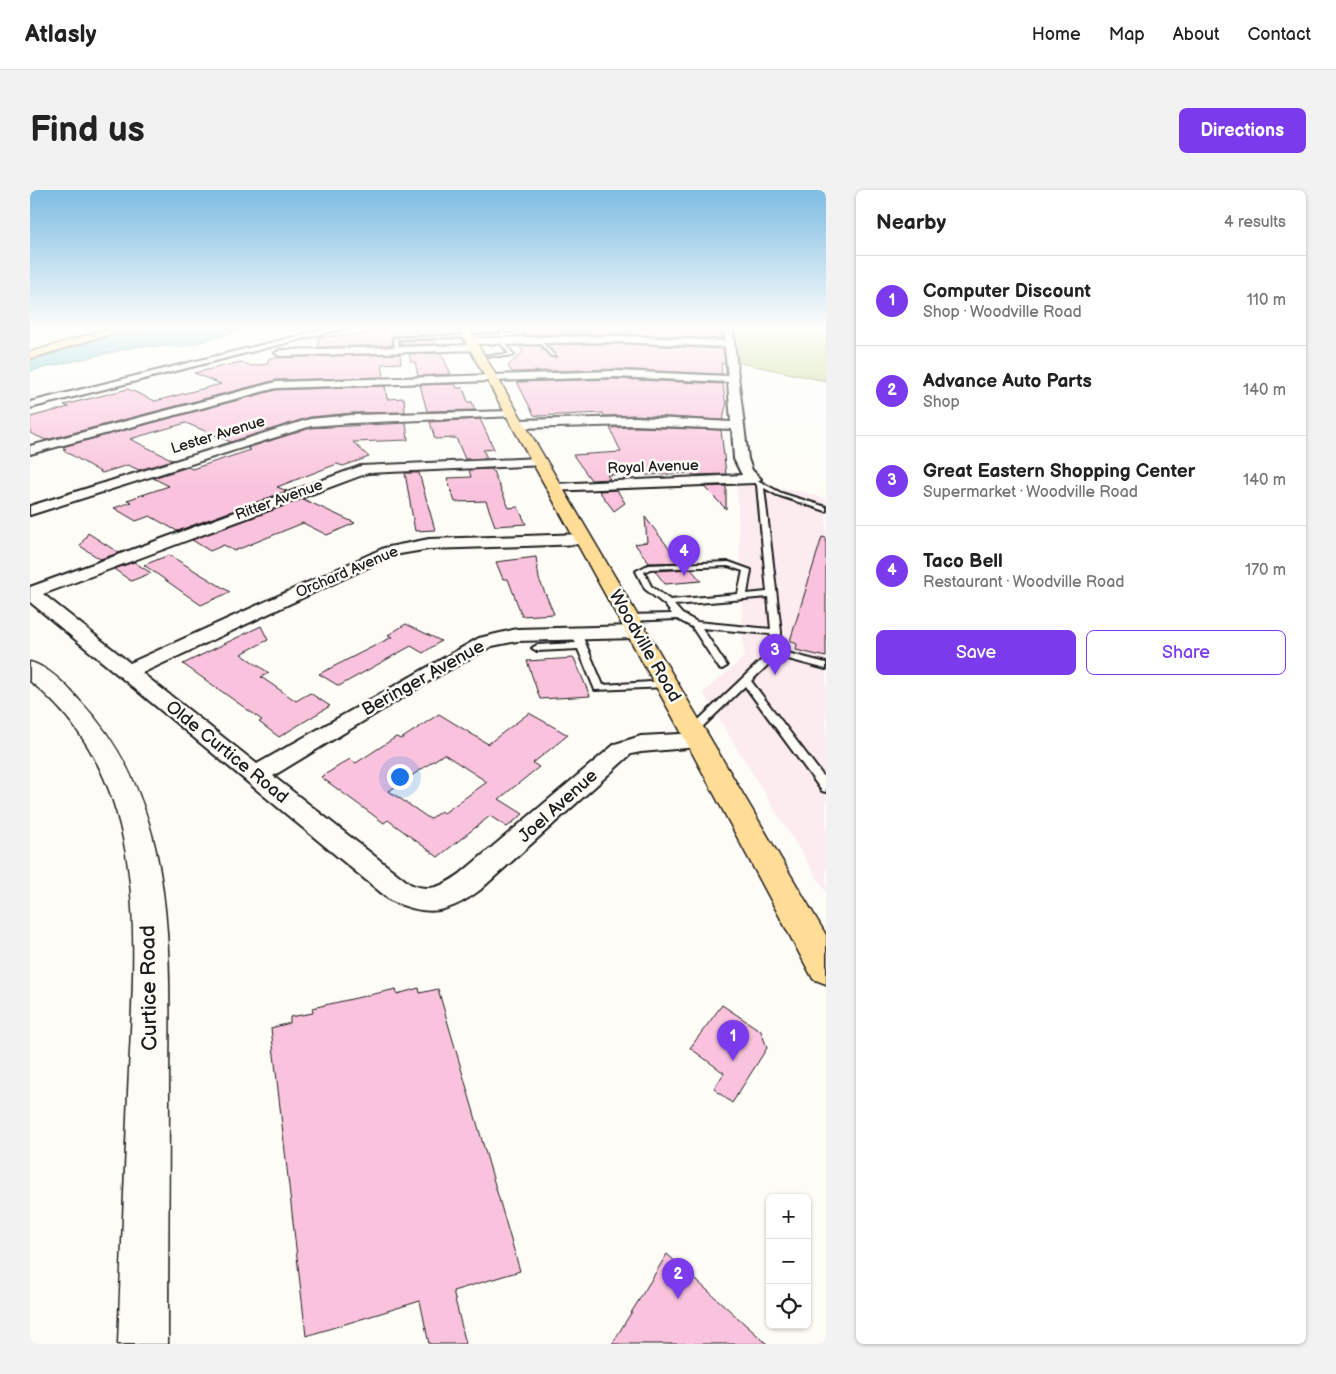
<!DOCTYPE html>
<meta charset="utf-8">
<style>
body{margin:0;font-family:"Balsamiq Sans",sans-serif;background:#f2f2f2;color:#222}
.controls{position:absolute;right:15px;bottom:15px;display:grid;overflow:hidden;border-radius:8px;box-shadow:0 1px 4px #0004}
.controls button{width:45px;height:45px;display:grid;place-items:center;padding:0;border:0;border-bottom:1px solid #e0e0e0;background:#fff;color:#222;font:25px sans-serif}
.you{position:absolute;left:369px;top:586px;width:18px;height:18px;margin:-12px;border:4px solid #fff;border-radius:50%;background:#1a73e8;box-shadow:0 0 0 8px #1a73e833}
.badge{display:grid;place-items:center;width:32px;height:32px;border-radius:50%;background:#7c3aed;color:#fff;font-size:16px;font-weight:700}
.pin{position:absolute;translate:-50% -41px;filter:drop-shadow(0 1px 2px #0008)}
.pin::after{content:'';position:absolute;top:26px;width:18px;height:15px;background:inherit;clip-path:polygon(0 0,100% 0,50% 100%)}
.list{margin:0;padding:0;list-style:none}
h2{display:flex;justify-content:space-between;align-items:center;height:65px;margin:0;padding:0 20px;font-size:21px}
h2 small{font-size:16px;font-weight:400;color:#767676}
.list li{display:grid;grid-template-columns:32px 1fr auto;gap:15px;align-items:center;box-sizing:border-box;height:90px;padding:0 20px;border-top:1px solid #e0e0e0}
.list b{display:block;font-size:19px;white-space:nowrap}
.list p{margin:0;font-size:16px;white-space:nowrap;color:#767676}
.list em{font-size:16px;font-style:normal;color:#767676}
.actions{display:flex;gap:10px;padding:15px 20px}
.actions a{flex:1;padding:11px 0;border:1px solid #7c3aed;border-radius:8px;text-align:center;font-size:18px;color:#7c3aed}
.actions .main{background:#7c3aed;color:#fff}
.icon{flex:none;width:28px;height:28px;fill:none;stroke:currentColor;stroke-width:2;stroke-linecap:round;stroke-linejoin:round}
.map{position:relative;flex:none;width:796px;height:1154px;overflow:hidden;border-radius:8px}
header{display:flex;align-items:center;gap:30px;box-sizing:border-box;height:70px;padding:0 25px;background:#fff;border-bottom:1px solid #e0e0e0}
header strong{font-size:24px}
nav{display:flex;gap:28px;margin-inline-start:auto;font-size:18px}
.intro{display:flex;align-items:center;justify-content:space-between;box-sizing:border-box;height:120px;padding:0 30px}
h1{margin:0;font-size:35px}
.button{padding:12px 22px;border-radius:8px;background:#7c3aed;color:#fff;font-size:18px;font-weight:700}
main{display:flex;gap:30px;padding:0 30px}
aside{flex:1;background:#fff;border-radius:8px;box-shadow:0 1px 4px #0004}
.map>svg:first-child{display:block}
</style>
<header>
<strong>Atlasly</strong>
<nav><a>Home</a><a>Map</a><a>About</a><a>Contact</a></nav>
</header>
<div class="intro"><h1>Find us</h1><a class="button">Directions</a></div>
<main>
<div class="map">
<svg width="796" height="1154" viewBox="0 0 796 1154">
<rect width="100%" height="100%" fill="#fdfcf7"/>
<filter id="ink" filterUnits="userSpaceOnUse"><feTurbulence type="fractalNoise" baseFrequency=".02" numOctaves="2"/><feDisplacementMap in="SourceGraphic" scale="10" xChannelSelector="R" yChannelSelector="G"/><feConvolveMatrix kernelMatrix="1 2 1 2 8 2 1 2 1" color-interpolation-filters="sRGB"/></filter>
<g filter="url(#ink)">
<!-- built -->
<path fill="#fcebef" d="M707 293 773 302 796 309V702L673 503 714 467Z"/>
<!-- green -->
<path fill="#c0d78d" stroke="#6e7a54" d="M699 136H796V191L701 171Z"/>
<!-- water -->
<path fill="#7cc9da" stroke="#56848e" d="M121 136H237L209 141 153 157 109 156 0 181V172L63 150 104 142Z"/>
<!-- building -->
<path fill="#fac3dd" stroke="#1c1c1c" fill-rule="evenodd" d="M476 136H610L653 138 652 136H691L692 149 590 144 495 145V143L490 138 486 141 480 142Z
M400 139 403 145 363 146 361 148 363 155 288 157 289 147 336 144 335 141Z
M405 150 407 154 371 155 369 151Z
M590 154 693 159 695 174 691 173 692 184 585 179 482 182 478 176 493 162 490 156H510L520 167 525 168 526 165 517 155Z
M411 163 421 184 388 186 385 172H381L379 164Z
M370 164 371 173 352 174 354 187 246 190 16 250 0 243V227L39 217 34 215 98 199 125 211 191 194 164 183 211 172 222 176 237 174 239 168Z
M585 189 693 194 695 211H697L693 230 605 225 574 226 573 223 509 226 504 225 487 192Z
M425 194 427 198H433L438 212H442L445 220 397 221 390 195Z
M355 196 357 209 374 208 375 222 322 223 280 227 201 252 156 233 100 249 143 270 109 280 98 275 72 283 33 260 36 259 32 257 246 200Z
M450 229 464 259 453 260 457 268 435 269 426 248 405 249 400 232Z
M376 233 378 250 323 252 339 267 313 276 307 274 247 297 257 301 147 341 120 326 106 331 84 318 101 312 97 310 139 296 123 288 158 277 162 279 221 260 217 258 281 238Z
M605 237 691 240 696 284 663 285 660 283 616 285 614 283 577 285 580 289 561 290 543 265 591 262 580 238Z
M462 279 479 318 488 317 496 334 465 336 456 311 425 312 417 288 441 287 439 280Z
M375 283H389L405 340 385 341Z
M696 296V319L674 297Z
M587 300 595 313 584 321 569 301Z
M273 309 325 333 297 345 273 333 204 361 194 355 180 361 162 350Z
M615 327 642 362H647L655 372 619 373 605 354 617 352Z
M58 343 89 363 70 369 50 356Z
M792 347 796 348V467L766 460 767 454 760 451Z
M139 365 200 402 171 415 114 375Z
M506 367 509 389 524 424 492 426 478 389H473L466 372Z
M104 372 121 383 101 391 84 379Z
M661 379 671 391 635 394 625 381Z
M376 434 411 451 393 463 381 456 309 496 289 484 362 447 358 445Z
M231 436 238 450 211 464 239 483 231 487 266 511 280 503 300 516 249 547 229 532 232 530 153 474Z
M544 468 560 506 510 509 497 471Z
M499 523 538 545 503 573 509 577 469 609 493 624 477 637 460 626 408 667 358 630 354 633 291 587 320 569 326 573 366 547 371 549 409 524 458 554ZM414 564 457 592 414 623 411 621 400 629 359 601Z
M389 798 390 803 408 799 490 1081 423 1101 436 1154H399L390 1111 276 1146 241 838 260 833V827L283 823 282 818 366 799 367 804Z
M692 815 731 841 737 858 702 913 684 899 694 883 660 858Z
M637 1064 737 1154H582Z"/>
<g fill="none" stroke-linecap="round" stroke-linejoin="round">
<!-- lane casing -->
<g stroke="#1c1c1c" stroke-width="4">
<path id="lane" d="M471 140H473L475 144 489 143 488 141 490 140 494 144 476 146 477 150 475 151 472 146 367 149 370 160 368 161 366 160 363 148 471 144Z
M509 149 525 166H521L511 154 476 155 484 165 482 166H447L479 164 471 153 508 152 507 150Z
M725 291H729L751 303 796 317V321L747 305 734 298 751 442 750 461 796 473V479L747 466 721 491 796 590V602L792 601 715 496 667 542H659L658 540 740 462 741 444 672 438 697 476 692 479 689 478 662 437 647 429 598 431 594 428 598 425 642 424 635 415 615 399 606 381 618 375 699 372 721 380 717 404 737 402 727 295 724 292ZM698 376 713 381 708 404 640 410 621 396 614 382 620 379ZM738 407 741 439 667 432 652 424 644 415Z
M546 440 551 443 573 495 637 491 642 494 637 497 565 500 548 459 507 461 502 458 507 455 546 453 541 443Z"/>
</g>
<!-- street casing -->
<g stroke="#1c1c1c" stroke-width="4">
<path id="street" d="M308 136H323L0 218V212Z
M694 136H702L718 269 722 280 731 289 724 293 519 301 517 298 519 295 524 294 712 285 704 269 702 239 605 235 487 238 481 234 487 230 605 227 701 232 698 192 585 187 246 198 0 264V256L246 192 585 181 698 186 695 157 590 152 440 154 435 151 440 148 590 146 695 151Z
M444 155 449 158 447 160 250 166 245 163 250 160Z
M481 221 485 222 487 224 485 226 322 233 281 236 0 325V316L280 229 322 225Z
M509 268 514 269 516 272 514 275 338 283 13 404 100 473 354 358 399 349 553 344 559 346 561 349 559 352 553 354 399 359 364 365 112 483 227 574 449 448 487 439 606 436 613 438 616 442 613 446 606 448 487 451 462 456 406 487 243 586 380 694C400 703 413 696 430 684L585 554 611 546 669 543 677 545 680 550 677 555 669 557 611 562 601 564 450 700C418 724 397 727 360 710L0 412V397L331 276Z"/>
</g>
<!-- secondary casing -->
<g stroke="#1c1c1c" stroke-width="3">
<path id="secondary" d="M0 472C19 477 37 496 50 511 151 617 139 769 139 905 139 988 138 1071 138 1154H88C91 1070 95 986 98 902 104 758 126 592 0 491Z"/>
</g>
<!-- primary casing -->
<g stroke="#1c1c1c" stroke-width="3">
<path id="primary" d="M427 136H437L796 745V794L783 789 650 540Z"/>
</g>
<!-- highway casing -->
<g stroke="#1c1c1c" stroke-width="3">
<path id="highway" d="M89 136H105L0 169V162Z"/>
</g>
<!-- lane -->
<use href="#lane" fill="#fdfcf7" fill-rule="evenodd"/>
<!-- street -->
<use href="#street" fill="#fdfcf7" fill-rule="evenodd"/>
<!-- secondary -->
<use href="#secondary" fill="#fdfcf7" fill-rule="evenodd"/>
<!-- primary -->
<use href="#primary" fill="#ffdd96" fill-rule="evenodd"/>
<!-- highway -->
<use href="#highway" fill="#ffdd96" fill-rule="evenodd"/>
</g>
</g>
<!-- sky -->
<linearGradient id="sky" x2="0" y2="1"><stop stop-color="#7dbce2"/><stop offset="0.46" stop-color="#fefefb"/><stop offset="1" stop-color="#fefefb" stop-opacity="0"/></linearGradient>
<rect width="796" height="298" fill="url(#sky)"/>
<g text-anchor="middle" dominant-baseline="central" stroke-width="5" stroke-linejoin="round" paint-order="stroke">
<!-- far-street labels -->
<g font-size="15" fill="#1c1c1c" stroke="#fdfcf7">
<text transform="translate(188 245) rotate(-17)">Lester Avenue</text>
<text transform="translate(623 277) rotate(-2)">Royal Avenue</text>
<text transform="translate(249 310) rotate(-20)">Ritter Avenue</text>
<text transform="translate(317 382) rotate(-23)">Orchard Avenue</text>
</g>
<!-- street labels -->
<g font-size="18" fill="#1c1c1c" stroke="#fdfcf7">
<text transform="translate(615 456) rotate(60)">Woodville Road</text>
<text transform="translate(393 488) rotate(-29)">Beringer Avenue</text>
<text transform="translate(197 562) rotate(39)">Olde Curtice Road</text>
<text transform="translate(528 616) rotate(-42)">Joel Avenue</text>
</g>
<!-- near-street labels -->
<g font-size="21" fill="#1c1c1c" stroke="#fdfcf7">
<text transform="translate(119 798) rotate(-91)">Curtice Road</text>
</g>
</g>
</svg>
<div class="controls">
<button>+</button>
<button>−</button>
<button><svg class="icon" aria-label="locate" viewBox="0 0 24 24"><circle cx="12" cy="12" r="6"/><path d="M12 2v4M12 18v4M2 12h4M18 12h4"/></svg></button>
</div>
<div class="you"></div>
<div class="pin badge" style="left:703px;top:871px">1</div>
<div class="pin badge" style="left:648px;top:1109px">2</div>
<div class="pin badge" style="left:745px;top:485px">3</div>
<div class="pin badge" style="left:654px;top:386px">4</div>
</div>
<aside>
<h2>Nearby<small>4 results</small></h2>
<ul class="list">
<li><span class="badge">1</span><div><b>Computer Discount</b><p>Shop · Woodville Road</p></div><em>110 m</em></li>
<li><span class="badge">2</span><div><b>Advance Auto Parts</b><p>Shop</p></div><em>140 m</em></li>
<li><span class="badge">3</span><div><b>Great Eastern Shopping Center</b><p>Supermarket · Woodville Road</p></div><em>140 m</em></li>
<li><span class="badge">4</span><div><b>Taco Bell</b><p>Restaurant · Woodville Road</p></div><em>170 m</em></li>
</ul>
<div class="actions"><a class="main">Save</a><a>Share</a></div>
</aside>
</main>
